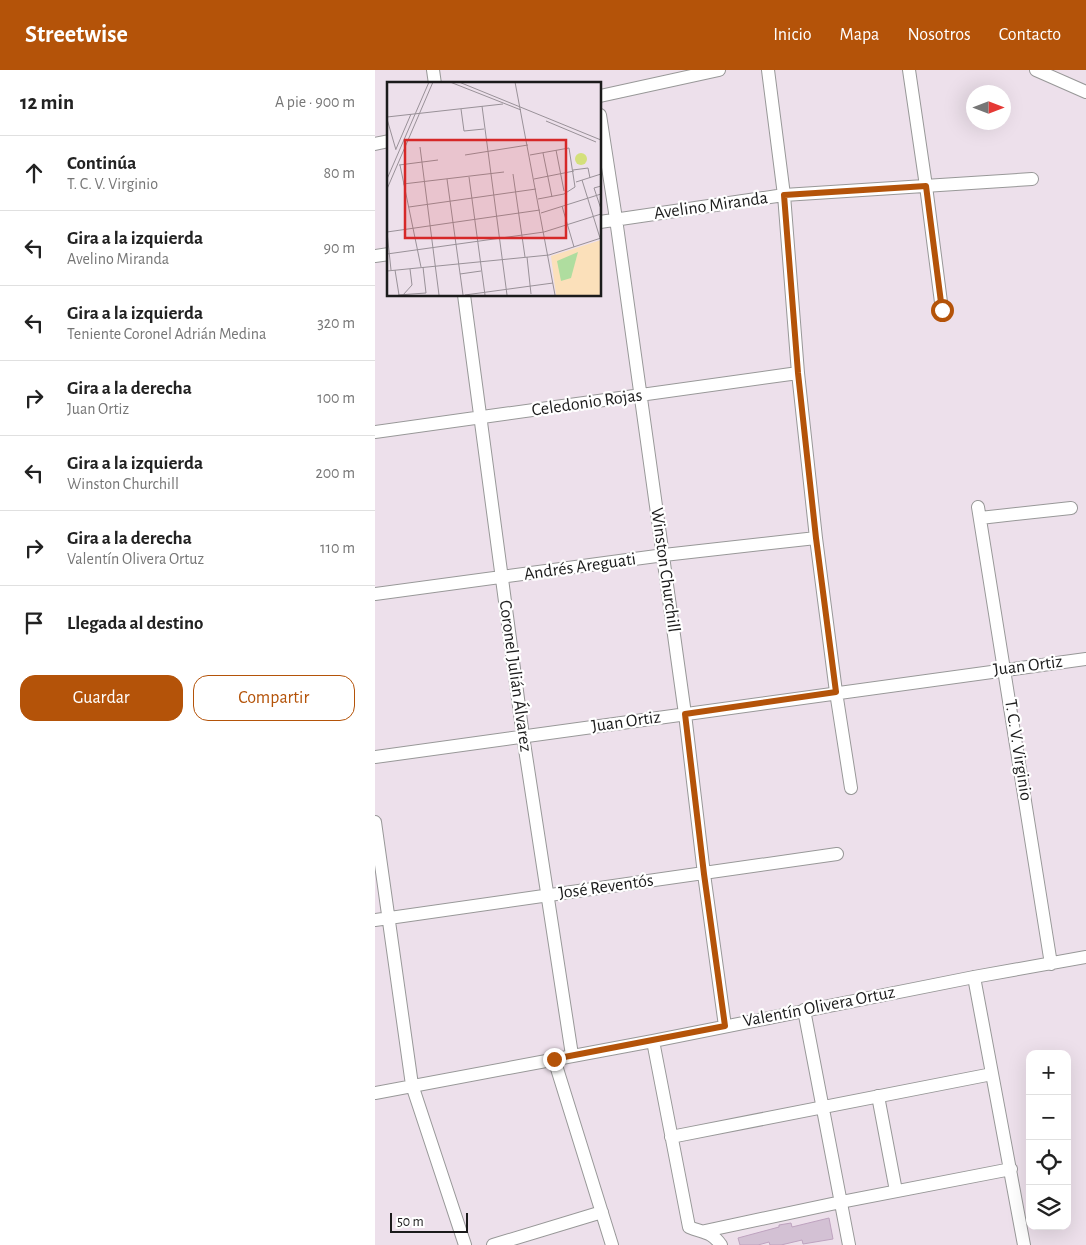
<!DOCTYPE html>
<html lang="es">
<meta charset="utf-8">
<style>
body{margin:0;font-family:"Alegreya Sans",sans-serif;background:#f2f2f2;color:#222}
.controls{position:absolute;right:15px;bottom:15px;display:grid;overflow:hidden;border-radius:10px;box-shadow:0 5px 20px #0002}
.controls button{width:45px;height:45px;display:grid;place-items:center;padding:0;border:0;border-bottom:1px solid #e0e0e0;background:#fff;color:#222;font:25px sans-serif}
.compass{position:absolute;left:591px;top:15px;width:45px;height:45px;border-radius:50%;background:#fff;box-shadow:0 5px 20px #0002;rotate:90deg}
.scale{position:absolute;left:15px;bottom:12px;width:78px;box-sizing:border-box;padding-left:5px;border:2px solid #1b1b1b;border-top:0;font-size:14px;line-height:18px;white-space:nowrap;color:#1b1b1b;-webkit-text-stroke:4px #fff;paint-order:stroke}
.stop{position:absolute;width:15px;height:15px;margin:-11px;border:4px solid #b45309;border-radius:50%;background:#fff}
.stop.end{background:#b45309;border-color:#fff;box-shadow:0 1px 5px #0008}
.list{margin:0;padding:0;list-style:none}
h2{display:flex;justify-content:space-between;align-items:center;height:65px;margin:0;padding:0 20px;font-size:21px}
h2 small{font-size:16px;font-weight:400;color:#767676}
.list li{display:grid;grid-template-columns:32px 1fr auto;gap:15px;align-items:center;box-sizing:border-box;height:75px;padding:0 20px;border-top:1px solid #e0e0e0}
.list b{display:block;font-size:19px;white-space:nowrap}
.list p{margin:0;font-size:16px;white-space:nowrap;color:#767676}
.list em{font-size:16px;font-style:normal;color:#767676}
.actions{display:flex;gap:10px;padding:15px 20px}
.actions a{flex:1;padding:11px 0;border:1px solid #b45309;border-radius:15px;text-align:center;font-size:18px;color:#b45309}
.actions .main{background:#b45309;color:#fff}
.icon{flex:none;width:28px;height:28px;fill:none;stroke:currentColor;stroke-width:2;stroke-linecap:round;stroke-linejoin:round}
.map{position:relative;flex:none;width:711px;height:1175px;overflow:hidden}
header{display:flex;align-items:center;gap:30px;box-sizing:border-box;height:70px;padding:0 25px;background:#b45309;color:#fff}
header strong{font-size:24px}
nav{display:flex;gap:28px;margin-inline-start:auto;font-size:18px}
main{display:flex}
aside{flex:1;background:#fff}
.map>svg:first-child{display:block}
</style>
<header>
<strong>Streetwise</strong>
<nav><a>Inicio</a><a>Mapa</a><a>Nosotros</a><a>Contacto</a></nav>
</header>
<main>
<aside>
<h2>12 min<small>A pie · 900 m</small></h2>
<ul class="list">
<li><svg class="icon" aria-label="ahead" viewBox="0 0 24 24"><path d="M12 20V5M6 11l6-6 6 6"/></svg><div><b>Continúa</b><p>T. C. V. Virginio</p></div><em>80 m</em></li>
<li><svg class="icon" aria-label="left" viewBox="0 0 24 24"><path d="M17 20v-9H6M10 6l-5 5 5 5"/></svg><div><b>Gira a la izquierda</b><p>Avelino Miranda</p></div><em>90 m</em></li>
<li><svg class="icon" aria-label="left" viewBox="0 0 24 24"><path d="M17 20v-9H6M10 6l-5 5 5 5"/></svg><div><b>Gira a la izquierda</b><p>Teniente Coronel Adrián Medina</p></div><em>320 m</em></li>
<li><svg class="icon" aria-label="right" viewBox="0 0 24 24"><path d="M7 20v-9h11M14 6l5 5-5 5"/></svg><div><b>Gira a la derecha</b><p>Juan Ortiz</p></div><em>100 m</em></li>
<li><svg class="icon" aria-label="left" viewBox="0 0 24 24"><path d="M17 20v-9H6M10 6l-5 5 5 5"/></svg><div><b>Gira a la izquierda</b><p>Winston Churchill</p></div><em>200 m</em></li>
<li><svg class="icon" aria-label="right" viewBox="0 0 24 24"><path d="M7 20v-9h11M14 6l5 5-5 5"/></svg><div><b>Gira a la derecha</b><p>Valentín Olivera Ortuz</p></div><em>110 m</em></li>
<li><svg class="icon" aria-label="arrive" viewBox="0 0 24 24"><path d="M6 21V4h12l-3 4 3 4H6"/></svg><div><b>Llegada al destino</b></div></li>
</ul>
<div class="actions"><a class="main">Guardar</a><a>Compartir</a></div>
</aside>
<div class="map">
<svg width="711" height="1175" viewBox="0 0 711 1175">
<rect width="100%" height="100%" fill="#ede0eb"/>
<!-- building -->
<path fill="#d3c1d4" stroke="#bea3bf" d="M454 1148 458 1169 428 1174 427 1170 406 1175H395L394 1172 383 1175H365L363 1168 404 1157V1155L416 1153 417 1157Z"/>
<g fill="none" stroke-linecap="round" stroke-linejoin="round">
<!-- minor casing -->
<g stroke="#989898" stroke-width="14">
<path id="minor" d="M58 0 60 14
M393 0 409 125 423 303 441 468 461 622 476 718
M534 0 551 116 567 240
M661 0 711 22
M225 26 344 0
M225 45 241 149 310 644 329 804 350 956
M0 74 14 71
M225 152 409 125 657 109
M0 186 14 184
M89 225 148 666 197 985
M0 362 423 303
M603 437 676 894
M605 448 696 438
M0 524 289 485 441 468
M0 687 711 589
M0 752 37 1015 90 1175
M0 850 462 784
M599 907 649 1175
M429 940 474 1175
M278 971 314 1157C328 1163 336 1161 346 1175
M179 989 237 1175
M0 1023 278 971 599 907 711 887
M503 1026 521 1121
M296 1067 617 1004
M330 1161 466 1132 636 1099
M118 1175 227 1142"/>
</g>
<!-- minor -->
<use href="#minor" stroke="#fff" stroke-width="12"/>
</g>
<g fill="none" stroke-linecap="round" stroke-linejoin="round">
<!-- route -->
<path stroke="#b45309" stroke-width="6" d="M179 989 350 956 329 804 310 644 461 622 441 468 423 303 409 125 551 116 567 240"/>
</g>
<g text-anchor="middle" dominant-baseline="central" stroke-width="4.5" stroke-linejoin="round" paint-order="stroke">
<!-- street labels -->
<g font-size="18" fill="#1b1b1b" stroke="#fff">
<text transform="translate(336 136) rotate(-8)">Avelino Miranda</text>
<text transform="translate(212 333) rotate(-8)">Celedonio Rojas</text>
<text transform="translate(205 497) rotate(-8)">Andrés Areguati</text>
<text transform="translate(290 500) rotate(82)">Winston Churchill</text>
<text transform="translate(653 596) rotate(-7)">Juan Ortiz</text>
<text transform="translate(140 606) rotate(82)">Coronel Julián Álvarez</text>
<text transform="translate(251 652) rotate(-8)">Juan Ortiz</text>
<text transform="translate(643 680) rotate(81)">T. C. V. Virginio</text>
<text transform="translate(231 817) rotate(-8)">José Reventós</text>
<text transform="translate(444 937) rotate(-11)">Valentín Olivera Ortuz</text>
</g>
</g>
<!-- overview -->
<g transform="translate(12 12)">
<rect width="214" height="214" fill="#ede0eb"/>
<path d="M214 158V213H169L164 174Z" fill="#fbe0ba"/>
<path d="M188 77a6 6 0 1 1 12 0a6 6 0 1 1-12 0Z" fill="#d4e07b"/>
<path d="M191 170 184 196 174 199 170 179Z" fill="#afdd9f"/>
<path fill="none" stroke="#999198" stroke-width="1" d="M63 0 134 28M72 0 214 58M128 0 168 213M95 24 120 213M74 27 77 49 97 47M0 35 116 22M0 37 9 68M159 39 209 60M33 65 52 213M9 67 24 32M169 68 177 109M156 71 165 115M78 73 141 63M143 73 182 66 188 105 177 112 151 117M12 83 51 78M13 83 34 185M186 88 201 86 203 96M126 92 138 175M82 95 98 213M0 97 42 0M60 97 76 213M147 97 187 89M195 98 213 156M189 100 214 92M16 102 117 90M214 104 207 106 214 127M0 107 46 0M175 124 187 165M22 125 149 107M154 131 214 112M0 172 157 150 214 132M140 175 144 212M4 188 0 150 153 128M8 188 12 213M0 189 162 173 214 156M73 192 94 189M11 213 39 211 36 185M16 213 25 203 23 187M78 213 166 201"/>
<path fill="#d62828" fill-opacity="0.15" stroke="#d62828" stroke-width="2.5" d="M18 58H179V156H18Z"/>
<rect width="214" height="214" fill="none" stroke="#1b1b1b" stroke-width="2.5"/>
</g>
</svg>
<div class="controls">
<button>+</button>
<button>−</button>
<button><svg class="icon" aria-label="locate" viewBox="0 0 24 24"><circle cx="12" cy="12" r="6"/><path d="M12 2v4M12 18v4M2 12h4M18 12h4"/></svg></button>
<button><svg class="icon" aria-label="layers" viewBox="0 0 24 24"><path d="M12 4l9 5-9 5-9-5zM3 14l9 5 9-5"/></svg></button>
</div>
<svg class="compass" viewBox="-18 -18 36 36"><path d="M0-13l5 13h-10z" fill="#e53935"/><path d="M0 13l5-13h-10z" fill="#767676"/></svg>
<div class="scale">50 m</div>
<div class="stop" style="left:567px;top:240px"></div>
<div class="stop end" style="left:179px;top:989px"></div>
</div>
</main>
